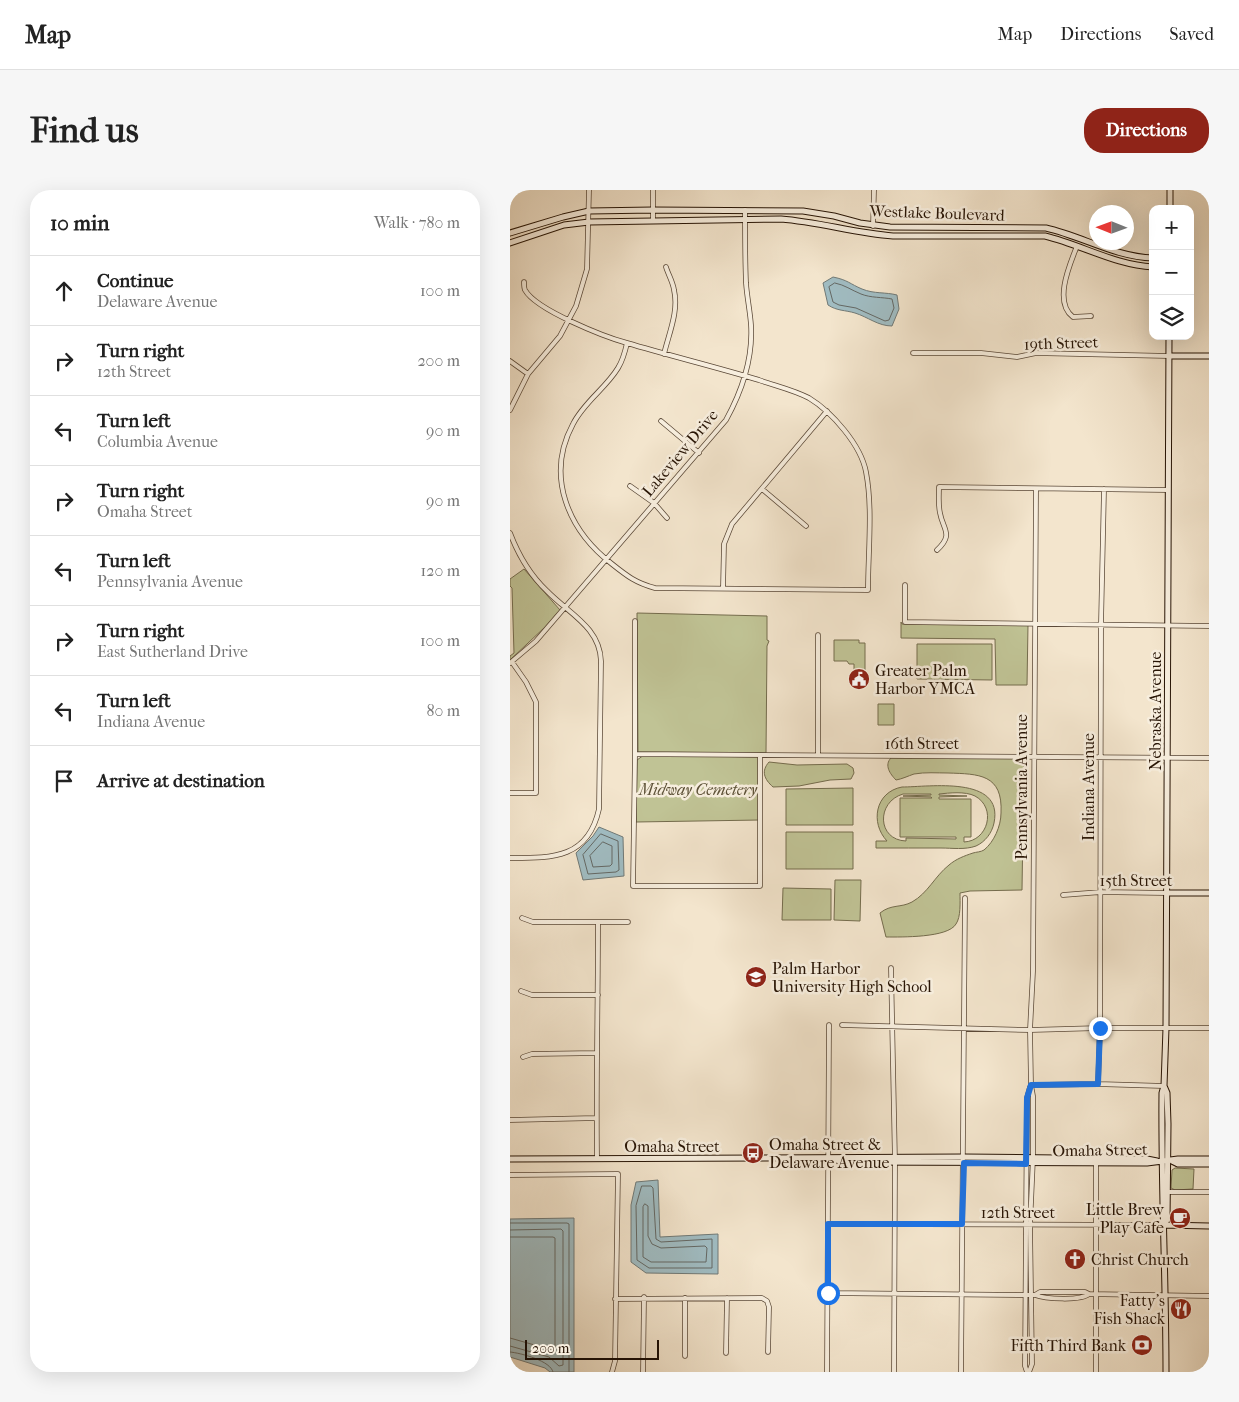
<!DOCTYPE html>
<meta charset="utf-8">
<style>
body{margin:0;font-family:"IM FELL French Canon",serif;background:#f6f6f6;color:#222}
.controls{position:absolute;right:15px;top:15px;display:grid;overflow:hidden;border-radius:10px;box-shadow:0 5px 20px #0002}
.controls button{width:45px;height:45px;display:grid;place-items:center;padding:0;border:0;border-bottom:1px solid #e0e0e0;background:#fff;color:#222;font:25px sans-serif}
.compass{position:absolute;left:579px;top:15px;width:45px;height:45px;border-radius:50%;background:#fff;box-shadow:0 5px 20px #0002;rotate:271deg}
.scale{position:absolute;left:15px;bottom:12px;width:134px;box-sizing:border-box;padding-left:5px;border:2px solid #271405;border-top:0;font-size:14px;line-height:18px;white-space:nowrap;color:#271405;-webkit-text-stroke:4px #f7eede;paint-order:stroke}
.stop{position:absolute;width:15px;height:15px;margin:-11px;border:4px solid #1a73e8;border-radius:50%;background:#fff}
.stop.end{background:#1a73e8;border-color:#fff;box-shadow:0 1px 5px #0008}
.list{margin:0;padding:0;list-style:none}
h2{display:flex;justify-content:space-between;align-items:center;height:65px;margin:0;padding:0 20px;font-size:21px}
h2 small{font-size:16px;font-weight:400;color:#767676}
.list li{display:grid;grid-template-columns:32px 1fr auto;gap:15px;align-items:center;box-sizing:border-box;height:70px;padding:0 20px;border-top:1px solid #e0e0e0}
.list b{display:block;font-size:19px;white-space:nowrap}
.list p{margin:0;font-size:16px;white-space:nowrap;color:#767676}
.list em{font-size:16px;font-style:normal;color:#767676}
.icon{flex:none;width:28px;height:28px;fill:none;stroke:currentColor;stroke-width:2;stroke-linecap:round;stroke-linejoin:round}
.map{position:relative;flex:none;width:699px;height:1182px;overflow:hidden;border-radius:20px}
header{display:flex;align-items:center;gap:30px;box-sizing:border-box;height:70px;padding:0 25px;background:#fff;border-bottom:1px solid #e0e0e0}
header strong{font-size:24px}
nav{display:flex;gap:28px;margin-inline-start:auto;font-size:18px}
.intro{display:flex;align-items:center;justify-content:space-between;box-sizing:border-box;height:120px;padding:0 30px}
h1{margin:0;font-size:35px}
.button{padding:12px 22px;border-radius:20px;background:#8f2418;color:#fff;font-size:18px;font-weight:700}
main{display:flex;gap:30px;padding:0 30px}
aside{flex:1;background:#fff;border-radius:20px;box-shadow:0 5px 20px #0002}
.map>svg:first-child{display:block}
</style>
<header>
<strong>Map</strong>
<nav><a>Map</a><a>Directions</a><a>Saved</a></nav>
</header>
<div class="intro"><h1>Find us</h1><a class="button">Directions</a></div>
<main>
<aside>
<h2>10 min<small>Walk · 780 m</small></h2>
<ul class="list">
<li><svg class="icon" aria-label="ahead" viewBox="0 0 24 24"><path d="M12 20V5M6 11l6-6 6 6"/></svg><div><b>Continue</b><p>Delaware Avenue</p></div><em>100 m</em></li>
<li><svg class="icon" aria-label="right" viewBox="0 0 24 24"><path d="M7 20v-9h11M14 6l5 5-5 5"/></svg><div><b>Turn right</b><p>12th Street</p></div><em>200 m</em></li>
<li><svg class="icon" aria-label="left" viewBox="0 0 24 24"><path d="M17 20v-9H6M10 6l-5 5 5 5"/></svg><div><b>Turn left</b><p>Columbia Avenue</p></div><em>90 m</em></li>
<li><svg class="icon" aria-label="right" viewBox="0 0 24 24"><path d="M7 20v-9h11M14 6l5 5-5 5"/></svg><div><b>Turn right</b><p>Omaha Street</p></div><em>90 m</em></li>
<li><svg class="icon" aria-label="left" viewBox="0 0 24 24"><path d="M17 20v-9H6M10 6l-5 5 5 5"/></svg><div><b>Turn left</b><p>Pennsylvania Avenue</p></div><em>120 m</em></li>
<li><svg class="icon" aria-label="right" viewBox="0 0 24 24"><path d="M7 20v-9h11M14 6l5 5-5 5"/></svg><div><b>Turn right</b><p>East Sutherland Drive</p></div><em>100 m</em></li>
<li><svg class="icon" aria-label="left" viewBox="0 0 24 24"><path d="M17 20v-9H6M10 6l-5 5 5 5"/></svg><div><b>Turn left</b><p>Indiana Avenue</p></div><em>80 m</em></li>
<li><svg class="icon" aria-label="arrive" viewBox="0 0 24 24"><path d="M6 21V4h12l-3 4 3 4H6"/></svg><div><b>Arrive at destination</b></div></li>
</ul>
</aside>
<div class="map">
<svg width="699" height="1182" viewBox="0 0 699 1182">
<rect width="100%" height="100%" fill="#f3e5cd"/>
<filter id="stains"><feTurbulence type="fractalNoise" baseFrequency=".004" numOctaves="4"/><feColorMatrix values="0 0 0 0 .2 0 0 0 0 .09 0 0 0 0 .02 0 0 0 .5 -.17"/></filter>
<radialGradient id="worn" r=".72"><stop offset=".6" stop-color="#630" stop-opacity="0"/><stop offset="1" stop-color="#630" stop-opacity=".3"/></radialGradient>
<!-- green -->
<path fill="#c0c395" stroke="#746c4d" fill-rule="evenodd" d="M14 379 50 420 35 437 0 470V466L4 463 2 398 0 396V389Z
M127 423 257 426V450L259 451 257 456 256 563 128 562Z
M391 432 392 434 518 435 517 495H486L485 449 391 448Z
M324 450H349V453H355V483H344V474H339L337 471H324Z
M407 454H482V490L407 489Z
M368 514H384V535H368Z
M134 565 250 567V630L126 632 127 570Z
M381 568H514L512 700 460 701 450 703C450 712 451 727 446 734 438 748 391 747 376 747L370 723C381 714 391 718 402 712 418 703 425 686 439 675 446 669 454 666 463 663 466 662 471 662 474 660 484 652 491 636 491 623 493 584 469 584 438 583 427 583 415 582 404 584 398 586 392 589 386 590 380 584 374 575 381 568Z
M259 572 287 575 337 574 343 578 344 583 341 589 320 590 289 596 263 597C254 589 251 581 259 572Z
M392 597C419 597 494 585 484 633 482 643 475 652 466 656 455 660 442 658 431 658 409 658 388 658 366 658V651H377C360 633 365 602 392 597ZM393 604H421V605L393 606 421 607 422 608H390V647H446V649L396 648V651C367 650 366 612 393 604ZM429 604C439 603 455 601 465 606 487 618 478 651 454 652V647H461V609H429V607L457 606 429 605Z
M343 598V635H276V599Z
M276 642H343V679H276Z
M325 690H351L350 731 324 730Z
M273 698 321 699V730H272Z
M665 978 684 979 683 999 665 1000 661 998 662 980Z"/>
<!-- water -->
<path fill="#a0bcc2" stroke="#707976" d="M323 87C338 90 340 94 352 99 364 104 376 102 387 105L389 119 382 136C368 136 358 127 345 123 335 120 327 121 318 115L313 93Z
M89 637 113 647 114 686 73 690 66 663 83 646Z
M148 990 150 1047 208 1044V1084L136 1083 121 1072V1015L126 992Z
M64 1028V1182H40L35 1178 0 1167V1029Z"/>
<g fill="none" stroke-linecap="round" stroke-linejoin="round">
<!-- shore -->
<path stroke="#646864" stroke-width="1" d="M325 93C335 95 341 100 351 104 361 108 372 107 382 109L384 118 379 130 375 131 346 118 329 115 323 112 319 97Z
M91 644 108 651 109 680 106 682 78 684 73 665Z
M93 652 102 656V674L100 676 83 677 80 666Z
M132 996H141L143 998 146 1049 151 1052 202 1049V1078H139L127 1070 126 1016Z
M135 1014 138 1016V1046L142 1054 151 1058 195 1056 197 1058 196 1072H141L133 1067V1017Z
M0 1033H57L59 1034V1182
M0 1040 51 1039 53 1041V1175L49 1176 39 1167 0 1156
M0 1047H43L45 1048V1158L42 1160 0 1148
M0 1162C11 1163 41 1171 43 1182"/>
<!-- street casing -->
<g stroke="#5a4837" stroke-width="5.5">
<path id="street" d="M143 30V0
M363 36 364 0
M567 56C560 74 543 112 563 127L581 126
M14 92C14 95 14 98 15 100 26 120 95 147 117 153 161 166 206 177 249 190 266 196 284 200 299 208 322 222 351 255 356 282 363 318 358 363 358 400L145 398C126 393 117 386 102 374 58 340 35 286 63 234 74 212 96 198 108 178 113 170 115 162 117 153
M403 163H471L507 167 526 163 659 166
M154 164C159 143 169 121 164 100 163 92 158 84 156 77
M0 171 18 184
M0 220 18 184 50 146 66 116 77 79 79 0
M151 231 189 263
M120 296 144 313 157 328
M252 299 296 336
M0 343C8 364 20 385 37 401 58 423 90 437 91 471L89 619C78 669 42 668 0 668
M427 360C444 344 433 340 430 323 428 314 429 306 429 297L658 300
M395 395V432L699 436
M213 398 214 354 222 334 317 221
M125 431V564L123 696H250V566
M0 473 26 451 216 230C232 201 243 168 241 135 240 121 237 107 236 93 235 69 235 44 235 20
M125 564 699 568
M308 565V445
M0 603H26V512L16 492 2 472
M553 705 591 702 656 703
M12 728 23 732H118
M381 778 385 972 384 1182
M11 801 22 805H88
M332 835 520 840 590 838H699
M13 867 22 864 87 863
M588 894 590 838 591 434 594 299
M521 895 588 894 654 896
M0 930 86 928
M87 968C86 890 88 811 88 733
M586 972V1182
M0 985 108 984 105 1171 102 1182
M656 1002H699
M318 1034 654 1035
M318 1103 516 1105H525L530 1102H575L579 1104 699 1106
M525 1105C535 1109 571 1111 579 1104
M105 1109 252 1108 257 1111 259 1117 258 1162
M216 1163 217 1108
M175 1166V1108
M133 1182 134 1107
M317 1182 319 835
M451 1182 455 708
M517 1182 515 1176 517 908 520 897
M519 1182 522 1174 520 1035 523 968V906L521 895 520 840 523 781 526 299"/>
</g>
<!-- secondary casing -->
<g stroke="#271405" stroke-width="7">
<path id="secondary" d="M660 19V0
M0 43 53 27 79 21 143 20 293 21 324 26 350 33 380 37 536 38C572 46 605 67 643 68
M0 53 54 35 79 32 271 29C309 32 345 43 383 46H535C572 55 605 75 643 77
M659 166H699
M656 703H699
M654 896 657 903 658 934 657 1030 654 1035
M0 969 454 967 637 969 647 971
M325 969 331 972 637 973 668 969H699
M662 971 668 974H699
M654 1035 699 1036
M656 1182C656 1089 651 996 652 903L654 896 656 838 659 146"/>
</g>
<!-- street -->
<use href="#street" stroke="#f7eede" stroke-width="4"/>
<!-- secondary -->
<use href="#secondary" stroke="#f7eede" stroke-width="5"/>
</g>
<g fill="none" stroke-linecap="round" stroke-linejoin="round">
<!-- route -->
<path stroke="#1a73e8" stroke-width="6" d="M318 1103V1034H452L454 973 516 974 517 908 521 895 588 894 590 838"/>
</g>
<!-- icons -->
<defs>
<g id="civic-disc" transform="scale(1.125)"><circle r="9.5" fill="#8f2418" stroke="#f7eede"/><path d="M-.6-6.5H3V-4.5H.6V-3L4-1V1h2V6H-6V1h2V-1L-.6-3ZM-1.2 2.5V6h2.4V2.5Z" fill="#fff"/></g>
<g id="school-disc" transform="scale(1.125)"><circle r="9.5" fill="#8f2418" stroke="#f7eede"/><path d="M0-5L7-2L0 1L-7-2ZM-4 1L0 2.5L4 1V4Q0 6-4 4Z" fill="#fff"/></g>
<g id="bus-disc" transform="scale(1.125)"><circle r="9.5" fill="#8f2418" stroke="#f7eede"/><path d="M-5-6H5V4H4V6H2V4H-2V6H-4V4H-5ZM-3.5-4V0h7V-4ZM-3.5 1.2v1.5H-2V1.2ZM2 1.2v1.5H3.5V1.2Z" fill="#fff"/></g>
<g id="cafe-disc" transform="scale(1.125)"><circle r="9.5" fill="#8f2418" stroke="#f7eede"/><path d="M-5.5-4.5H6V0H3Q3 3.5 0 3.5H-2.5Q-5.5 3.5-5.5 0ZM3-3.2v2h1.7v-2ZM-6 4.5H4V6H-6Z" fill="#fff"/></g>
<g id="church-disc" transform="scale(1.125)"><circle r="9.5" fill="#8f2418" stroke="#f7eede"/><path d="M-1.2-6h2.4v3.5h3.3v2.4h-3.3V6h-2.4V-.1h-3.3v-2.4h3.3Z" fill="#fff"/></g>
<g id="restaurant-disc" transform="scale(1.125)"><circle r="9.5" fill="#8f2418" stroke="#f7eede"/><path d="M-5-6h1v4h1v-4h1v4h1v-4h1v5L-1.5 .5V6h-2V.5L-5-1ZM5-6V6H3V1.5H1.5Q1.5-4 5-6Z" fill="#fff"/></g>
<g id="bank-disc" transform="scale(1.125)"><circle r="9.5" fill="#8f2418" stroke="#f7eede"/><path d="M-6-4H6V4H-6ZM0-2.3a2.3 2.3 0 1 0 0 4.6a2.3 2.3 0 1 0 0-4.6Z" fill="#fff"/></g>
</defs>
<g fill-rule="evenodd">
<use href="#civic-disc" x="349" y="489"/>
<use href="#school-disc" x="246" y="787"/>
<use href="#bus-disc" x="243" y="963"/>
<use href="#cafe-disc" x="670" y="1028"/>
<use href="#church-disc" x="565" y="1069"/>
<use href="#restaurant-disc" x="671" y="1119"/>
<use href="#bank-disc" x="632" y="1155"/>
</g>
<g text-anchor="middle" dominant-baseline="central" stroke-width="5" stroke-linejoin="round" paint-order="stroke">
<!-- street labels -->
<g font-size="16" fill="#271405" stroke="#f7eede">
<text transform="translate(427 23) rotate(2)">Westlake Boulevard</text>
<text transform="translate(551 153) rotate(-2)">19th Street</text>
<text transform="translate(170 263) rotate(-50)">Lakeview Drive</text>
<text transform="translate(645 521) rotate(-90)">Nebraska Avenue</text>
<text x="412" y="553">16th Street</text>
<text transform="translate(511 597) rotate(-90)">Pennsylvania Avenue</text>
<text transform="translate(578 597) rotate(-90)">Indiana Avenue</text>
<text x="626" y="690">15th Street</text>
<text x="162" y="956">Omaha Street</text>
<text transform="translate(590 960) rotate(-1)">Omaha Street</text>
<text x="508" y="1022">12th Street</text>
</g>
<!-- poi labels -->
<g font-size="16" fill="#271405" stroke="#f7eede" text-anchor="start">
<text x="365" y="480">Greater Palm<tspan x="365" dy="18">Harbor YMCA</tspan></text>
<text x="262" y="778">Palm Harbor<tspan x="262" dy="18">University High School</tspan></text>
<text x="259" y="954">Omaha Street &amp;<tspan x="259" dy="18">Delaware Avenue</tspan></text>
<text x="654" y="1019" text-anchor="end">Little Brew<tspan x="654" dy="18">Play Cafe</tspan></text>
<text x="581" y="1069">Christ Church</text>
<text x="655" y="1110" text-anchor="end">Fatty's<tspan x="655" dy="18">Fish Shack</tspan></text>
<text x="616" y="1155" text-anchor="end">Fifth Third Bank</text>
</g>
<!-- park labels -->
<g font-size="16" font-style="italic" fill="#5d5137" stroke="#f7eede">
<text x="188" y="599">Midway Cemetery</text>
</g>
</g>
<rect width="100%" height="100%" filter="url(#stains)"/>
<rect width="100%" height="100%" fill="url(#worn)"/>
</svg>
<div class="controls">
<button>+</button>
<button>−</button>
<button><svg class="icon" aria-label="layers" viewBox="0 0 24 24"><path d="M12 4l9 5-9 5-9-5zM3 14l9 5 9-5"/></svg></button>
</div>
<svg class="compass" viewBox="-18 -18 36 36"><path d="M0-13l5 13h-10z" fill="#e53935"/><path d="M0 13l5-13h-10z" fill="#767676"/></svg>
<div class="scale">200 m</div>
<div class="stop" style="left:318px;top:1103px"></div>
<div class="stop end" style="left:590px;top:838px"></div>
</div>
</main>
